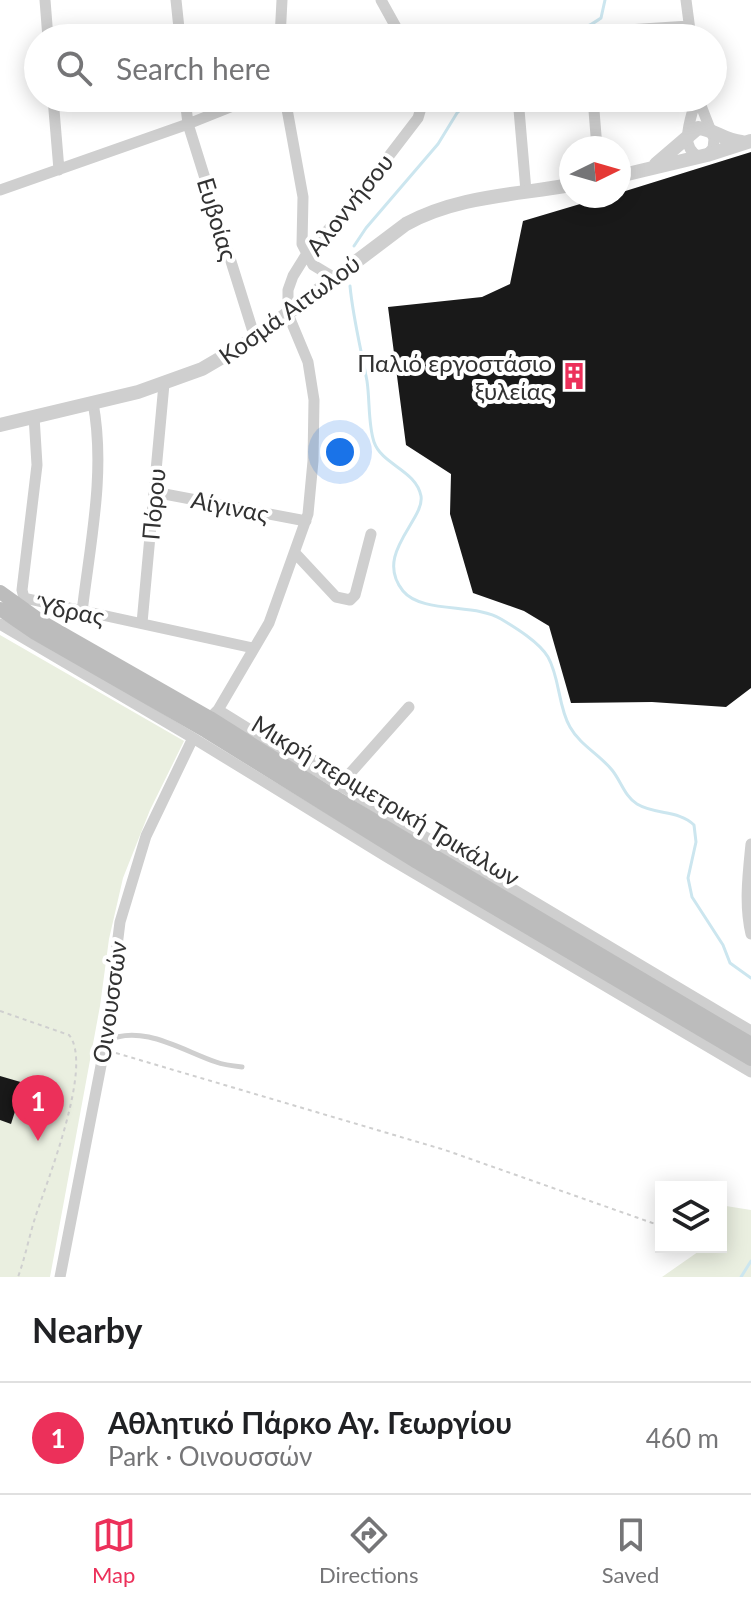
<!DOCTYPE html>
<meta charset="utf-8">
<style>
body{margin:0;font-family:Lato,sans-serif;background:#f6f6f6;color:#202124}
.controls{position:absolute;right:24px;bottom:24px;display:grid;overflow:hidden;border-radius:0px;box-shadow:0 4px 20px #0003}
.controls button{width:72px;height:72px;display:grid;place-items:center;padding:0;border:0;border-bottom:2px solid #e0e0e0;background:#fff;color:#202124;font:40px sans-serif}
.compass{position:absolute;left:559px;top:136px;width:72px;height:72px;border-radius:50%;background:#fff;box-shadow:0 4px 20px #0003;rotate:85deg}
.you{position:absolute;left:340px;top:452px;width:28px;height:28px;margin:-20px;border:6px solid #fff;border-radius:50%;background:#1a73e8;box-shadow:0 0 0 12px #1a73e833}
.badge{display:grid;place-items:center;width:52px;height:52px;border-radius:50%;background:#ec305a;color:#fff;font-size:26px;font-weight:700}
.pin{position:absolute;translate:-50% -66px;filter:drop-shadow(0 2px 4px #0008)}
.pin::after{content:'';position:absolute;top:42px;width:28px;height:24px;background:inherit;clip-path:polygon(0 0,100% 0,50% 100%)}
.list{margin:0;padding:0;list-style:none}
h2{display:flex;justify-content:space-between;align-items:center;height:104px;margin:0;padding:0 32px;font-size:34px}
h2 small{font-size:26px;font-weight:400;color:#757577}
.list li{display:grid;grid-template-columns:52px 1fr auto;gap:24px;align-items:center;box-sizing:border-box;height:112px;padding:0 32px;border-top:2px solid #e0e0e0}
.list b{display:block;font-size:30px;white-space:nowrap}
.list p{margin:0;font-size:26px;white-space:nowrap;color:#757577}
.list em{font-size:26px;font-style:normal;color:#757577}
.icon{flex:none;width:44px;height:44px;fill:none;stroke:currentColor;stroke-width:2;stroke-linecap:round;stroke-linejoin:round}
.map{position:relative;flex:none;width:751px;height:1277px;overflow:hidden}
.search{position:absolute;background:#fff;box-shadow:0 4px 20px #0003;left:24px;right:24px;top:24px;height:88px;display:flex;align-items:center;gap:20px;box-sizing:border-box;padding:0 28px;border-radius:44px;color:#757577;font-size:30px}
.sheet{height:216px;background:#fff}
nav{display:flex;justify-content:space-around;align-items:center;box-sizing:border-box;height:112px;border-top:2px solid #e0e0e0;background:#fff;font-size:22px;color:#757577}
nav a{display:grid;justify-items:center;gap:4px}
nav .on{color:#ec305a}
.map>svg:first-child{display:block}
</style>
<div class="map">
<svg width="751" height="1277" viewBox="0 0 751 1277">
<rect width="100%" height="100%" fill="#fff"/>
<!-- green -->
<path fill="#eaefe0" d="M0 635 184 741 150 810 123 878 109 939 100 1006 50 1277H0Z
M726 1206 751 1210V1277H662L705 1247H721V1213Z"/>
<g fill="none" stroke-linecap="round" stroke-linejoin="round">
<!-- stream -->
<path stroke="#cce6ef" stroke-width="3" d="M509 38C523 16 544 31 564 32 579 32 590 26 601 18L605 0
M354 246 366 228 438 144 457 113 472 98
M350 286C353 318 361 349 367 381 370 401 368 424 374 442 382 465 416 470 421 496 425 520 373 554 403 591 422 614 476 603 501 619 516 628 539 642 548 657 560 678 558 707 570 727 580 745 600 755 612 770 621 781 625 797 637 804 655 815 679 810 694 825L696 842 688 878 692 897 723 945 730 963 751 978
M741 1277 751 1261"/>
</g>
<!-- building -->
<path fill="#191919" d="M751 152V688L726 707 652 702 571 703 549 626 524 611 473 593 450 514 451 474 406 445 388 307 482 297 510 284 523 221 607 196H619V193Z
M0 1076 24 1083 11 1124 0 1120Z"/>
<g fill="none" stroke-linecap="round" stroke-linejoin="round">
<!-- path -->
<path stroke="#cfcfcf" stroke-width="2" stroke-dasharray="4 4" stroke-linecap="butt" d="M0 1011 69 1035C94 1065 47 1181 35 1218 29 1237 25 1258 18 1277
M116 1053 445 1150 661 1226"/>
<!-- service -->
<path stroke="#cfcfcf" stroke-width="5" d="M106 1041C142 1023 183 1051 216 1062 224 1065 233 1066 242 1067"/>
<!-- minor -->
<path stroke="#cfcfcf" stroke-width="11" d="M45 0 48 38
M176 0 180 38
M381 0 402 38
M686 0 691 38
M280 38 282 0
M596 38 612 31 689 26
M53 98 59 170
M185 98 188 124 255 338
M285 98 303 197 302 244 313 265 333 277
M518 98 526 191
M593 98 597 148
M696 98C692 117 678 146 698 156
M698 98 714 139 713 148 707 155
M0 190 188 124 253 98
M34 416 37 465 22 590 24 598 253 648
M154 492 306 521
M295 553 336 597 350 600 355 595 371 534
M82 612C90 544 106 471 93 403
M142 623 164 384
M0 624 193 738 387 857 751 1072
M218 710 375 807 751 1031
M210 718 218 710 269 623 308 514 313 461 314 400 308 362 288 314V290L293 276 306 255 359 195 418 118 424 98
M313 760 385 803
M345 779 409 707
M751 844C748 874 744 905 751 934
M60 1277 104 1050 120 922 146 836 193 738"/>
<!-- tertiary -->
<path stroke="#cfcfcf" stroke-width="14" d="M656 164 698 128C714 129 724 141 742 142
M619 176 707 155 751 141
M0 425 138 392 202 369 255 338 406 224C457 196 515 195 571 185"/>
<!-- secondary -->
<path stroke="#bcbcbc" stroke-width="14" d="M0 592 42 622 210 718 338 799 751 1044
M0 609 35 633 206 731 417 862 751 1059"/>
</g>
<!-- icons -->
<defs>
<g id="building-bare" transform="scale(2.16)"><path d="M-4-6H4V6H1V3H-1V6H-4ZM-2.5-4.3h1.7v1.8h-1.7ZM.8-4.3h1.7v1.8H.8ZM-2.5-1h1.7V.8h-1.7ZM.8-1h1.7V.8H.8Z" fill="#ec305a" stroke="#fff" stroke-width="2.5" paint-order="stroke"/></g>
</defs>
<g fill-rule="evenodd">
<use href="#building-bare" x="574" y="376"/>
</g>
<g text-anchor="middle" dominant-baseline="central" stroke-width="8" stroke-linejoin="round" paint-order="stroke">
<!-- street labels -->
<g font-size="24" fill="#323232" stroke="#fff">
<text transform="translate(349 204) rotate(-51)">Αλοννήσου</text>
<text transform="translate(218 219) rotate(73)">Ευβοίας</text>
<text transform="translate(289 309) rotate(-36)">Κοσμά Αιτωλού</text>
<text transform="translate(153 504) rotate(-85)">Πόρου</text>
<text transform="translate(230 506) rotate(11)">Αίγινας</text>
<text transform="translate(72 610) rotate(11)">Ύδρας</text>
<text transform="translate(386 800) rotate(31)">Μικρή περιμετρική Τρικάλων</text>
<text transform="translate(109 1002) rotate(-82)">Οινουσσών</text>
</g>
<!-- poi labels -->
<g font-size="24" fill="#323232" stroke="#fff" text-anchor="end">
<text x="552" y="362">Παλιό εργοστάσιο<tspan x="552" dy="28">ξυλείας</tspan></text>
</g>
</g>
</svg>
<div class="controls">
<button><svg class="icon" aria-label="layers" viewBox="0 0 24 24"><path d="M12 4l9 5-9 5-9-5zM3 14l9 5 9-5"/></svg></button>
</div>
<svg class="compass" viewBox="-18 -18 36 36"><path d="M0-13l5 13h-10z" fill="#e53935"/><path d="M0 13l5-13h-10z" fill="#757577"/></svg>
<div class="you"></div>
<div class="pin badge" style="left:38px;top:1141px">1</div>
<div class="search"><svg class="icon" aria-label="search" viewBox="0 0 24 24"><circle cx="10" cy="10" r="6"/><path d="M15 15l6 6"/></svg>Search here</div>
</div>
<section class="sheet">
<h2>Nearby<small></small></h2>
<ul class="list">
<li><span class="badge">1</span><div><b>Αθλητικό Πάρκο Αγ. Γεωργίου</b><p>Park · Οινουσσών</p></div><em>460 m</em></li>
</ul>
</section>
<nav>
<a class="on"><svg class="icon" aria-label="map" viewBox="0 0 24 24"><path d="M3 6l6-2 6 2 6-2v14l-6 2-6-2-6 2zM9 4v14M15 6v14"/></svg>Map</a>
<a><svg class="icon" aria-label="directions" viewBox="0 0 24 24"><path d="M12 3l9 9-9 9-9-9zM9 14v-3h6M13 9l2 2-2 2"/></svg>Directions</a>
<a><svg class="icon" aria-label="saved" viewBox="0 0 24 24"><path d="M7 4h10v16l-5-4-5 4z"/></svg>Saved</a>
</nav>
